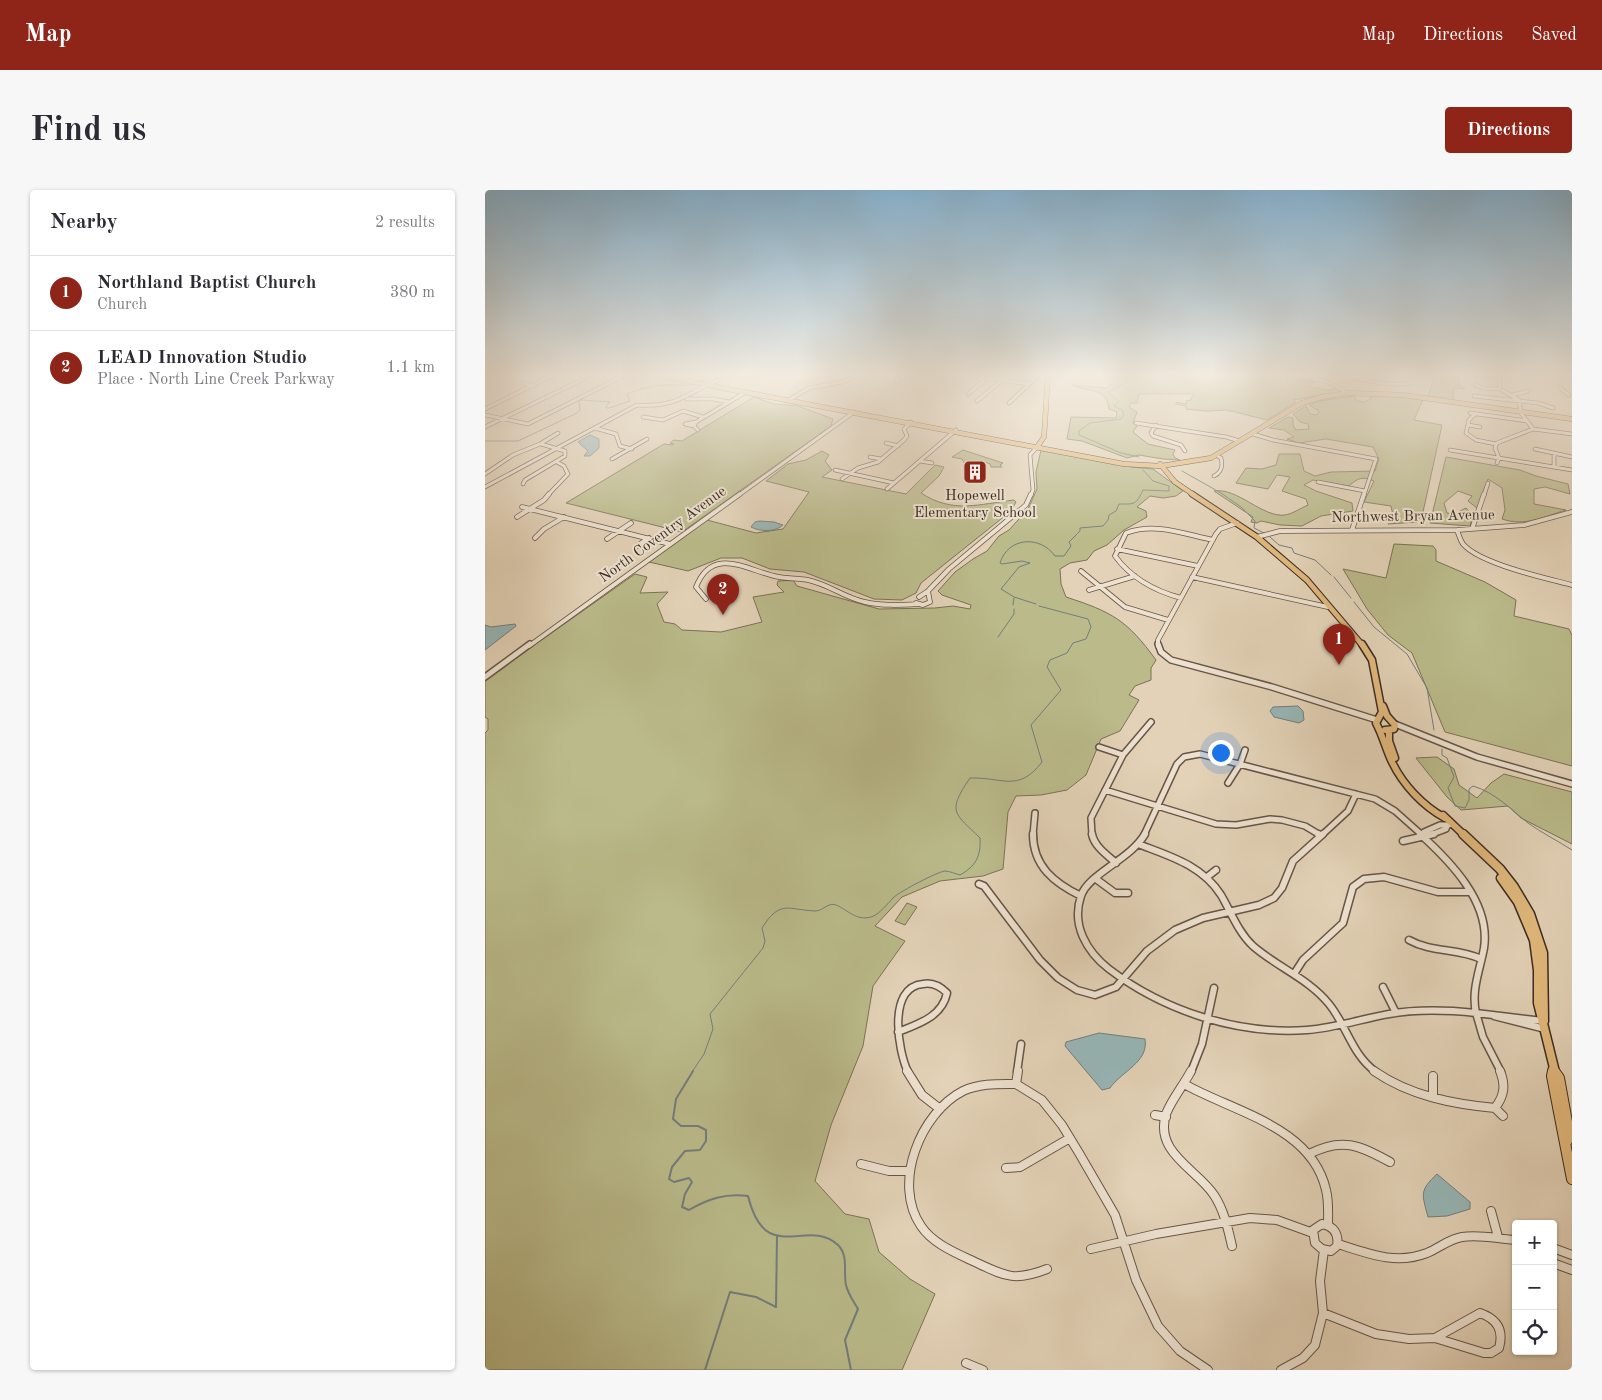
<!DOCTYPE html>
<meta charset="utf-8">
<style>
body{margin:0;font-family:"Old Standard TT",serif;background:#f7f7f7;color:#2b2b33}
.controls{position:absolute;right:15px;bottom:15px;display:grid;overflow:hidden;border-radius:5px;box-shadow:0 1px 4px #0004}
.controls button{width:45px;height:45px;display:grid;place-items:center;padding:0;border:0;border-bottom:1px solid #e1e1e2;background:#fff;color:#2b2b33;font:25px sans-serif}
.you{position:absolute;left:735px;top:562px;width:18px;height:18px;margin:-12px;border:4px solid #fff;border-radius:50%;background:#1a73e8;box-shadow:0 0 0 8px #1a73e833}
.badge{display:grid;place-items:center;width:32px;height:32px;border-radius:50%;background:#8f2418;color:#fff;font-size:16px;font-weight:700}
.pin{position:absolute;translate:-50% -41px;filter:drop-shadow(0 1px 2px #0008)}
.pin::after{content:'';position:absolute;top:26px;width:18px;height:15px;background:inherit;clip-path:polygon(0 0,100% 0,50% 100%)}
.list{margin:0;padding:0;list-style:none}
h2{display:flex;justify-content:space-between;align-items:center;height:65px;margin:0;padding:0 20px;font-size:21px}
h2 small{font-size:16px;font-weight:400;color:#7c7c81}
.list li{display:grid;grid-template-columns:32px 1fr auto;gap:15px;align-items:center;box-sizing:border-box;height:75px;padding:0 20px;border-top:1px solid #e1e1e2}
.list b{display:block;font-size:19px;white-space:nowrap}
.list p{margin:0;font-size:16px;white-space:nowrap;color:#7c7c81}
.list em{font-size:16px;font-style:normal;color:#7c7c81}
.icon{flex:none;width:28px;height:28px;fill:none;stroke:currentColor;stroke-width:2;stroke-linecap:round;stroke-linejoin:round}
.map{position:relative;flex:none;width:1087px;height:1180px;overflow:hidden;border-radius:5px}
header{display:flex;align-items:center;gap:30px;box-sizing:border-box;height:70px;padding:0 25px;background:#8f2418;color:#fff}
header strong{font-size:24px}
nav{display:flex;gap:28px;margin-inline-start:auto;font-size:18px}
.intro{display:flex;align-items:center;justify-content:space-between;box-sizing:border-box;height:120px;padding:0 30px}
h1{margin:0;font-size:35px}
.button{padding:12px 22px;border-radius:5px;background:#8f2418;color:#fff;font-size:18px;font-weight:700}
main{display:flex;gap:30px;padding:0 30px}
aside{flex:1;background:#fff;border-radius:5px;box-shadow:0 1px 4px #0004}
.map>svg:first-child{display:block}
</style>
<header>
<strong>Map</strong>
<nav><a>Map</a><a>Directions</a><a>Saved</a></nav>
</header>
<div class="intro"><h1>Find us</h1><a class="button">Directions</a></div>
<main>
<aside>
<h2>Nearby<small>2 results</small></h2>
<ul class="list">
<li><span class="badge">1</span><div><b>Northland Baptist Church</b><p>Church</p></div><em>380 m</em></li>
<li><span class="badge">2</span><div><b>LEAD Innovation Studio</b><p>Place · North Line Creek Parkway</p></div><em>1.1 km</em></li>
</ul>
</aside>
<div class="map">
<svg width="1087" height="1180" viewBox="0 0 1087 1180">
<rect width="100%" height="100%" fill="#e3d2b7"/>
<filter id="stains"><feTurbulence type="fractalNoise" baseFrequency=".004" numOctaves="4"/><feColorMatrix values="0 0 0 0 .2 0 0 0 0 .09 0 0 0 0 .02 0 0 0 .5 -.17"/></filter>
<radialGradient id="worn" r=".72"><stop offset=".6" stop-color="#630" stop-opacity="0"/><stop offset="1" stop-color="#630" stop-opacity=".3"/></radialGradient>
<!-- green -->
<path fill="#baba8a" stroke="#7b7256" d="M616 184H784L830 192 824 197 843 200 852 198 856 202 808 210 811 212 782 230 742 220 720 221 701 219V216L691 214V212L702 214 701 211 706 210V207L710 206 709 204H654L652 213H646L644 217 652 222 648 233 652 236 648 242 663 254 690 260 688 264 690 268 695 270 678 269 654 265 642 268 597 251 582 249 586 227 631 228 632 222 624 219C621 196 603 203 587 195L622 198 630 189Z
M951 184H974L973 194 980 199 969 198 968 210 943 206Z
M887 204 938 209 929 230 957 235 938 322 932 332 903 334 908 325 906 316 879 312 889 291C877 286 873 288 864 296L828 290 819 295 831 301 867 313 868 321 836 326 817 336 795 335 776 331 772 333 766 332 768 327 729 301C752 297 778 328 800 325 807 324 816 318 823 315L821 309 797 301 805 287 792 285 783 299 751 293 761 278 777 279 791 275 794 264H815L819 281 830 286 846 282 890 281 894 269 888 257 841 249 814 253 802 249 809 247 799 240 784 238 803 227 808 228V235L811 240 824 239 823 234 815 232 808 224 821 216 825 224 832 225 834 221 824 215 834 211 869 206 872 211 880 212 885 209Z
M269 207 289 214 313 216 348 229 346 236 197 342 81 313 179 254 188 255 189 254 185 253 189 250 197 251Z
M478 260 518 273 515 275 517 277H506L505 274C493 269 491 271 481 276L477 269 467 267Z
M556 260 646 277 668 279 698 301 691 306 678 308 665 306 652 317 661 321 662 327 639 340 622 355 609 361 602 370 585 373 575 379 576 394 581 407C627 422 642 430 671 470L666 478V490L650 496 644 505 654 510 635 541 616 549 601 585 582 600 556 605 531 606 523 622 518 679 498 686 455 691 417 707 390 736 420 751 388 796 378 856 346 935 330 991 360 1024 384 1029 394 1062 425 1089 450 1104 417 1180H0V543L3 540V529L0 527V490L150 384 162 387 155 403 183 402 172 414 179 432 190 434 197 440 236 442 277 432 268 407 299 402 292 395 293 391 308 390 312 396 394 419 450 418 468 416 485 419 486 415 457 405 453 401 470 382 488 369 502 361 514 346 524 340 543 319 552 299 551 282Z
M337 261 344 265 340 271 347 280 337 287 421 304 450 275 459 277 454 286 436 303C468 324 494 314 529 310L531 312 526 321 436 393 431 403 417 410 389 409 319 382 285 379 257 368H236L203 381 164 372 222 330 271 343 298 339 324 302 281 291 303 274 321 270Z
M961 267 1035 280 1051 286 1083 294 1085 304 1060 297 1049 299V314L1081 320C1058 327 1040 337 1017 329L1020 320 1017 298 1003 289 992 318 983 311 987 306 973 301 959 313 962 323 969 324 981 318 988 325 985 336 945 333Z
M909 354 948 356 951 360V371L1000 392 1031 410 1029 426 1084 439 1087 445V576L960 542 927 463 903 445 882 419 858 379 901 388Z
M952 567 969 579 974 595 992 608 1006 593 1019 584 1087 602V654L1036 628 1023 616 976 620 962 607 931 568Z
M422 713 432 717 420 735 410 731Z"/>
<!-- water -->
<path fill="#97b6b7" stroke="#737e7c" d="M105 245 114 249V258L105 266H99L103 261 93 252Z
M274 331 289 332 298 335C291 342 275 342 266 337L270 332Z
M30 434 31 436 0 460V435L6 437Z
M813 516 818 521 819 530 814 533 789 527 785 521 788 517Z
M614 843 660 849C664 872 637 881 625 898L617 900 580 856 581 852Z
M952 984 985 1012V1019L962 1026 943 1027C937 1004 934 1001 952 984Z"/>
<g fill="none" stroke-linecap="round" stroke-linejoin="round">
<!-- stream-far1 -->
<path stroke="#737e7c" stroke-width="1" d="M635 184 644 191 623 202 634 212 629 216 637 220 639 225 636 229 605 233 594 241V245L636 263 654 267
M216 191 234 184
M0 251H33L92 223 95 220 94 211 97 210 125 212 121 216V218H124L145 211 142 204C153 199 167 196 179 195 189 194 198 197 208 194
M697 281 736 303 756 317 770 331 769 338 779 343
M785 347 794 355 807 358 809 363 830 370 846 385
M849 387 866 408
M869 412 889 437 922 464 942 498 949 540
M551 414 529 407 516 399 534 377 545 373 537 371 517 374 515 373C523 347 555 345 570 366H579L586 356 584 352 595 341V338L618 336 623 330 624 325 631 321 634 314C650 314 651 315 658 300L684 301V296L668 291 658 280
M528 415 529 408
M513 447 529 424V419
M957 559V565L962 568 969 587 963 598 970 616 980 618 984 610V599L988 596C1011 603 1025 619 1043 633 1057 643 1073 651 1087 660
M207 882 219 864 228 839 225 824 278 758 280 751 277 738C295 709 304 720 330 721 338 721 343 712 351 715 363 720 371 731 386 727 394 725 403 713 409 707 416 701 452 682 460 681 464 681 471 684 475 685 491 676 496 666 495 648 470 623 461 623 485 588 518 587 533 603 557 572L546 535 576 500 562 477 565 470 582 463 588 453 601 449 606 437 603 429 554 416"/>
<!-- stream -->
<path stroke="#737e7c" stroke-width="2" d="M208 881 191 909 188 929 196 936H213L221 940V951L215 960 200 961 187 977 184 989 189 992 204 988 207 992 200 1004 197 1017 204 1020C223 1009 240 1003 263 1006 281 1078 322 1026 353 1055 364 1066 358 1082 361 1095 363 1104 369 1112 373 1119L360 1150 366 1180
M220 1180 245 1102 271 1107 291 1117 292 1046"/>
<!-- minor-far4 casing -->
<g stroke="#665548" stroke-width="4.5">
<path id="minor-far4" d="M791 184C816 187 842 187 862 203
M868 184 867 187C886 191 906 197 925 193L927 184
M989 184 1014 187
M1014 184 1015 199 1034 210 1036 223 1048 239
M1020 184 1037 190
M1075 184V198L1084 205
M197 190 208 184
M412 192 423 184
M38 193 49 196
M991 195 997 198 1015 199
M483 204 502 188 544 194
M1027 205 1043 201
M989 206 1053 213 1068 218
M202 209H228L244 212
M302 211 324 198 358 192 377 184
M492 211 524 184
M524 213 555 184
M0 219 70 184
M985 223 1042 231
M0 225 43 234 142 184
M989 225 984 230 981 243 991 250 1011 254
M158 227 178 230 198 221 218 227
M651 233 741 247 755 251
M671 235 666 243 668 246 696 255 700 261
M983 235 995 237
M209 236 200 234 211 232
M0 237 109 184
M110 238 131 244 135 256 147 259
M1048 239 1087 244
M213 240 209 236 211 232 261 202
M768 244 788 250 891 269 879 305
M401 253 413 256
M1050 259 1087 267
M965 260 1087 280
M1069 263V277
M385 267 396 269
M127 269 162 249
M435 271 447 273
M1012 273 1014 268 1010 258 1012 253 1048 239
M350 280 409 293
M0 284 28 265 55 254 73 243
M729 286C737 282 738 276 736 268L731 265
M357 289 373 278 393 272 419 250 422 246 419 239 426 232
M833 292 880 301
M38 294 40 290 80 266V261L56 254
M0 297 152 215C196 218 202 201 239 188 252 183 267 185 281 185
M402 299 471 240
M63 305 83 284 79 276 72 272
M254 305 369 222
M546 305 548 300 545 265 552 257
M999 305 1003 293"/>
</g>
<!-- minor-far3 casing -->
<g stroke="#665548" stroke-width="5.5">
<path id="minor-far3" d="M37 317 185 354
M32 327 59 310 64 304
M987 339 999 304
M867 340 879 304
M972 340C974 345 975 350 978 354 995 374 1061 388 1087 395
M772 347 795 341 972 340 1039 335 1087 322
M50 348 59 339 79 327
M122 349 146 333
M152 356 164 348
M632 359 713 376
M596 381 640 417 683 430
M707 387 843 417
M604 400 650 386
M434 407 443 401 464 379 541 315 546 304
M696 408C670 401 646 388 630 366L641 343C670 332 699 344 728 350
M221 409 211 397C227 356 260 379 289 386 300 389 312 388 323 390 343 394 360 408 380 412 397 416 415 415 433 414
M431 413 438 415 445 412 443 401
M44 456 255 304
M673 456V450L731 344 735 339 752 333"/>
</g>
<!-- minor-far2 casing -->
<g stroke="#665548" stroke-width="8">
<path id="minor-far2" d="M673 454 676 462 686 470 787 497 892 530
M0 487 45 454
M910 534 992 567 1087 594
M614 557 638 565
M743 593 755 574 760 560
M620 600 731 634 751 635 785 629 797 630 820 636 835 645
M548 645 550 623
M607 645 606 628 638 565 666 532
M659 645 692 574 699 567 715 564 890 609 910 621 937 645
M837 645 863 621 871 604
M940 645 939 642 955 635H964
M945 645 961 639 962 636"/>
</g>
<!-- minor-far1 casing -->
<g stroke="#665548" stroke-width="9">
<path id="minor-far1" d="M548 644C548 676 569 693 596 706
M607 644C609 656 622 665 631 673
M660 644C646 669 603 684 596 706 586 735 602 762 624 779 679 821 753 845 822 840 850 838 876 829 904 824 932 819 962 820 991 823
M833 644 835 645
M935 644C966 672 1006 713 999 758 995 780 986 800 991 823
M918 651 949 644
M653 654C684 666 717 675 736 705 746 722 753 742 768 756 792 777 824 789 844 814 862 836 867 865 891 882
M722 687 731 680
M611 689 630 703H643
M494 694 499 696 555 770 573 788 592 800 610 805 631 797 662 761 690 740 718 728 774 715 789 708 797 698 808 671 838 644
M924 750C947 763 973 758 996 769
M809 784 818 770 858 733 868 697 879 689 899 687 953 702H984
M898 797 911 823
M991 823 1058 831
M991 823 998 847 1016 882
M1009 826 1060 839
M413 842C433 834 457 827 462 803 455 796 448 792 438 794 402 797 413 861 423 882
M532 882 536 854
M706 882 717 854 729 798"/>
</g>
<!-- minor casing -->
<g stroke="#665548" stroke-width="10">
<path id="minor" d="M422 881 437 905 455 919
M533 881 531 894 557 910 577 935 594 963 630 1025 651 1090 673 1136 695 1161 723 1180
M706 881C698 896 687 909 681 924 669 963 712 979 729 1005 739 1020 743 1039 747 1056
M889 881C925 906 968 914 1010 918
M948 886V906
M531 894C514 894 495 893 478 901 435 923 407 994 436 1036 448 1054 471 1063 490 1072 520 1086 529 1092 562 1079
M699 894C749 922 827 937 841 1000 844 1011 843 1024 843 1035
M1010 918C1019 906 1021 896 1015 881
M1010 918 1018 926
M670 925 681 927
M824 964C857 947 874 955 905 972
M376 974 404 981H424
M521 978 535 977 585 948
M1006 1021 1013 1047
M837 1034C849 1036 854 1044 852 1056L846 1061 837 1059 830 1053 828 1040Z
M853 1054C884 1064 911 1075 942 1063 954 1058 964 1049 977 1047 995 1044 1013 1049 1031 1050
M1068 1058 1087 1065
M606 1059 671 1044 765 1028 792 1030 828 1043
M1068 1073 1087 1080
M838 1123 891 1144 924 1149 950 1148
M995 1123C1012 1129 1019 1140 1014 1158L1006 1163H999L950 1148Z
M481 1173 498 1180
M796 1180 818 1168 830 1155 838 1123 835 1091 839 1060"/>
</g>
<!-- major-far4 casing -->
<g stroke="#3c2b23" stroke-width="5.5">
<path id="major-far4" d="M168 184 230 196
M227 196 639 274 676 276 726 268 817 213 837 207 862 203 918 205 1087 229
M552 257 559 247 563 184
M675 274 690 292 709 305"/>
</g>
<!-- major-far3 casing -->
<g stroke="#3c2b23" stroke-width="7">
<path id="major-far3" d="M707 304 772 347 822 390 878 456"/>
</g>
<!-- major-far2 casing -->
<g stroke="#3c2b23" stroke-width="9">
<path id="major-far2" d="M877 454 887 470 897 522 891 533C898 546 901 560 907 572 918 595 938 616 960 628
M898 516 902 526 910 535 909 539 900 540
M904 540V551L910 568
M958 625 979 645"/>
</g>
<!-- major-far1 casing -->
<g stroke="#3c2b23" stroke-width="11">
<path id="major-far1" d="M978 644 1015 679 1029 697 1045 724 1058 763 1059 831
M1016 688 1033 712 1049 750 1053 780V813L1070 882
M1068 882V879"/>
</g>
<!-- major casing -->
<g stroke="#3c2b23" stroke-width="12">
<path id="major" d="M1068 881 1067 886 1087 989
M1069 881 1074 888 1084 943 1082 951"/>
</g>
<!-- minor-far4 -->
<use href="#minor-far4" stroke="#ede2d0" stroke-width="3"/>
<!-- minor-far3 -->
<use href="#minor-far3" stroke="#ede2d0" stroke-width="4"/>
<!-- minor-far2 -->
<use href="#minor-far2" stroke="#ede2d0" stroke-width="5"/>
<!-- minor-far1 -->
<use href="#minor-far1" stroke="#ede2d0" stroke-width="6"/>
<!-- minor -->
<use href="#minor" stroke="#ede2d0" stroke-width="8"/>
<!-- major-far4 -->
<use href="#major-far4" stroke="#e2b97c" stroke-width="4.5"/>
<!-- major-far3 -->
<use href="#major-far3" stroke="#e2b97c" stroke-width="5"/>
<!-- major-far2 -->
<use href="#major-far2" stroke="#e2b97c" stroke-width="6"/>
<!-- major-far1 -->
<use href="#major-far1" stroke="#e2b97c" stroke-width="8"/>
<!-- major -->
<use href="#major" stroke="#e2b97c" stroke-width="10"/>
</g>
<!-- sky -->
<linearGradient id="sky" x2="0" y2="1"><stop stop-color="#87b5d4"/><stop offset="0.53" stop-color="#f2ebdf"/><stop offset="1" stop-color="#f2ebdf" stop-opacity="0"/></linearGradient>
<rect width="1087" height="349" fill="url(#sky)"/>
<!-- icons -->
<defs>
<g id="building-square" transform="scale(1.25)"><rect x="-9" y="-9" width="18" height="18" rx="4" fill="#8f2418" stroke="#ede2d0"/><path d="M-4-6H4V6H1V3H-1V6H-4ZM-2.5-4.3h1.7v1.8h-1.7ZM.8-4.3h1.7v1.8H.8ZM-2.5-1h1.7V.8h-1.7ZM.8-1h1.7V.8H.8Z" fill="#fff"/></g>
</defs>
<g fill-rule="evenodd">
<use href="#building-square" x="490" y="282"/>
</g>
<g text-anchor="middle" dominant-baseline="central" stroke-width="4" stroke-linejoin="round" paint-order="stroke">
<!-- far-poi labels -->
<g font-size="15" fill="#3c2b23" stroke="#ede2d0">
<text x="490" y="306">Hopewell<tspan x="490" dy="17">Elementary School</tspan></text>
</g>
<!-- far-street labels -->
<g font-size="15" fill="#3c2b23" stroke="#ede2d0">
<text transform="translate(928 327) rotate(-1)">Northwest Bryan Avenue</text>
<text transform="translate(178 345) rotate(-36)">North Coventry Avenue</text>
</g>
</g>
<rect width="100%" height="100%" filter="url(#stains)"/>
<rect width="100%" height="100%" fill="url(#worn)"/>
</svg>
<div class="controls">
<button>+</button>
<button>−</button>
<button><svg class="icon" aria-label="locate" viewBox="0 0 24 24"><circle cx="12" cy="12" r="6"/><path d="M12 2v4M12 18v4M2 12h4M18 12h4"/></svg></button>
</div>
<div class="you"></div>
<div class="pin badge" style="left:854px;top:475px">1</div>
<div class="pin badge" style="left:238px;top:425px">2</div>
</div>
</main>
